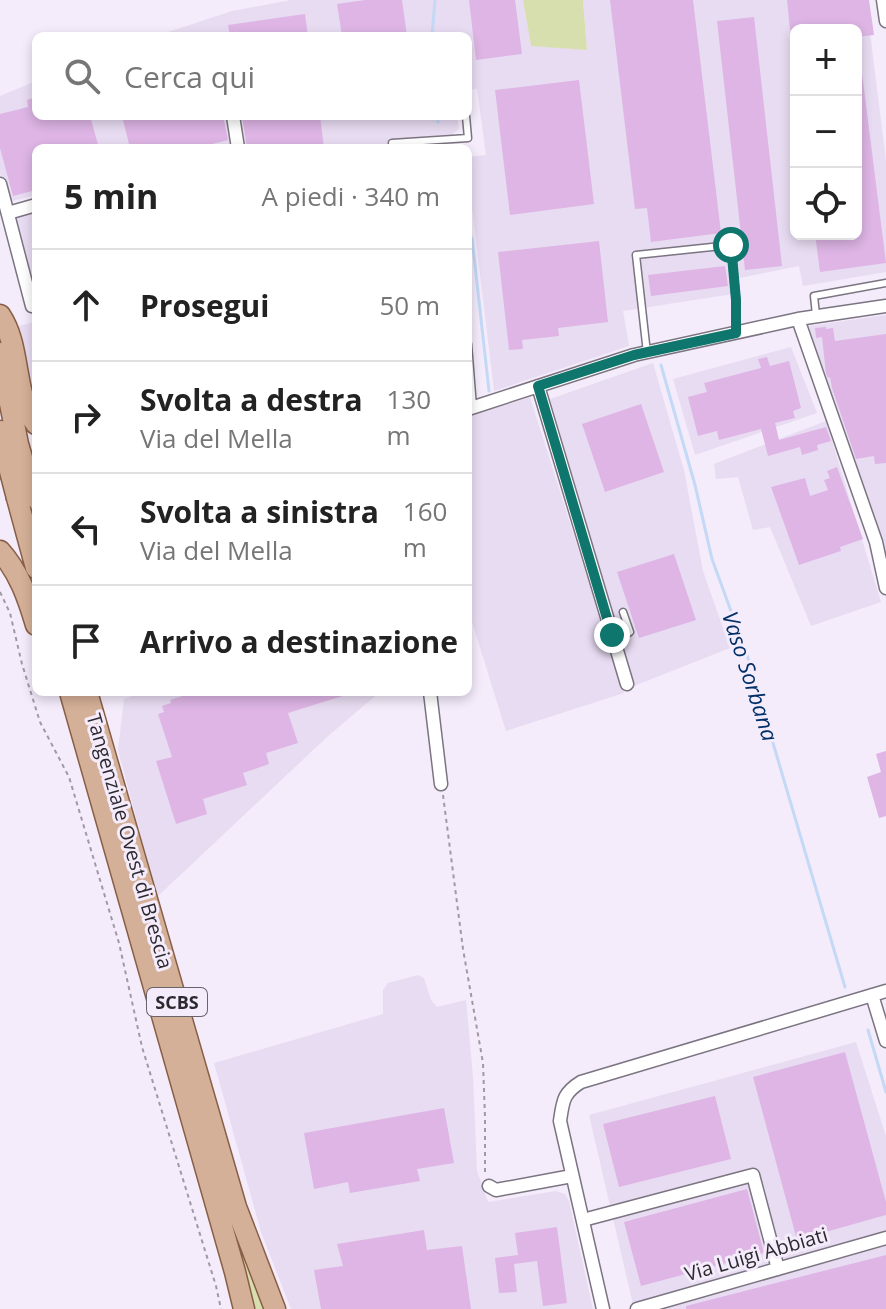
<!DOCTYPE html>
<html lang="it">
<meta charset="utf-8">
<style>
body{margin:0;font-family:"Open Sans",sans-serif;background:#f6f6f6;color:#222}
.controls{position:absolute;right:24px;top:24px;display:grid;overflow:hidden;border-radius:12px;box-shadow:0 4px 12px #0003}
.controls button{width:72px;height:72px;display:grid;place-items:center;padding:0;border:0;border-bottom:2px solid #e0e0e0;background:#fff;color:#222;font:40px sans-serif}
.stop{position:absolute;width:24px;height:24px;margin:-18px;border:6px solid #0f766e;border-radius:50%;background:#fff}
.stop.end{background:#0f766e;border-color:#fff;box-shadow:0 2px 8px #0008}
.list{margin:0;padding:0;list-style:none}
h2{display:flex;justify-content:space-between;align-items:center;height:104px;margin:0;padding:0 32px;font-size:34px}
h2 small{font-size:26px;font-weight:400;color:#767676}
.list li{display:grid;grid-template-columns:52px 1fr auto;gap:24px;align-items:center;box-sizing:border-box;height:112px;padding:0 32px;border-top:2px solid #e0e0e0}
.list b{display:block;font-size:30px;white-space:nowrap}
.list p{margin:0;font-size:26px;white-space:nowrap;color:#767676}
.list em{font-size:26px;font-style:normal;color:#767676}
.icon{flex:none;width:44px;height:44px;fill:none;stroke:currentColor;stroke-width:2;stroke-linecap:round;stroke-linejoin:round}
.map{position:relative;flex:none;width:886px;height:1309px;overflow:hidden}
.search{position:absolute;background:#fff;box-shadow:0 4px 12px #0003;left:32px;top:32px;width:440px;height:88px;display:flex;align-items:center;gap:20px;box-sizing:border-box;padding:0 28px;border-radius:12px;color:#767676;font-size:30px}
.panel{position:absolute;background:#fff;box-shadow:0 4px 12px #0003;left:32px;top:144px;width:440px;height:552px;border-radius:12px}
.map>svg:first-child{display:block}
</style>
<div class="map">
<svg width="886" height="1309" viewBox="0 0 886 1309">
<rect width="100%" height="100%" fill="#f4ebfb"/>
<!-- built -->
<path fill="#e8dcf2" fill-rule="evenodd" d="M291 0H523L531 45 587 50 583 0H866L886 161V272L803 286 799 266 730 280 733 294 623 311 629 346 494 391 468 174V157L486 155 477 89 468 90V36H156L232 11ZM796 30H856V234H796Z
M36 81V116H228L232 143 213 148H36V195L9 202 0 173V96Z
M237 116H457L459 129 434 148H241Z
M36 212V291L14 218Z
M886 315V562L837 430 809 326Z
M36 322V391L31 381 18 326Z
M791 347 817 413 695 455 673 379Z
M653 363 684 470 703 571 730 648 634 686 550 399Z
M530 397 624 693 506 731 468 609V417Z
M826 421 881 602 811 626 770 527 753 530 738 477 716 479 714 464Z
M145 692H380L327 737 157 897 118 750 124 699Z
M418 975 424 978 431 1000 437 1007 466 1000 473 1077 477 1171 488 1202 556 1191 565 1194 569 1201 593 1309H291L261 1232 214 1063 383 1014V990L388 983Z
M856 1042 886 1136V1309H634L589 1115Z"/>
<!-- green -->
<path fill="#d7dfae" d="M523 0H583L587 50 531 46Z
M233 1223 265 1309H252Z"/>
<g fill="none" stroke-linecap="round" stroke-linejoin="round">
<!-- stream -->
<path stroke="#c3d9f6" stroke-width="3" d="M432 36 435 0
M437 116 438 122
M468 209 469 217
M472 238 489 391
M661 365 695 485 712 559 747 655 845 987
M868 1030 886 1092"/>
</g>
<!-- building -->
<path fill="#deb5e5" d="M365 0H402L407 36H342L337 4Z
M469 0H515L522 54 476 60Z
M610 0H693L721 233 651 242 647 208 635 209Z
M787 0H869L874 35 856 37V30H790Z
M305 14 308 36H230L228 25Z
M754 17 782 266 745 270 717 21Z
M862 73 886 263 820 272 815 234H856V74Z
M579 80 594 204 510 215 495 90Z
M36 97V116H90L99 148H36V190L13 196 0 148V114L28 107 27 100Z
M122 116H223L228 140 197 148H130Z
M242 116H320L324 148H247Z
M599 241 608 322 558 328 559 336 522 340 523 349 509 350 498 252Z
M725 266 728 286 651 296 648 275Z
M826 327V329L833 328 835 341 886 334V463L875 464 874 456 856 459 832 388 830 377 828 378 826 373 822 337 816 338 815 328Z
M767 357 770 366 789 361 801 408 793 411 795 418 775 423 779 440 826 427 831 441 817 445 818 450 802 455 800 447 768 456 761 429 719 440 717 431 698 436 688 397 707 392 704 383 761 368 758 359Z
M641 404 664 472 605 492 582 424Z
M837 467 863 539 840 547 841 551 799 565 771 487 805 478 810 496 828 490 824 480 830 478 827 471Z
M674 554 696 620 639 638 617 572Z
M195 692H349V694L288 713 298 743 266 753 269 764 243 773 247 785 203 799 207 814 176 824 156 761 172 757 158 714 164 712 162 706 171 703 170 700Z
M886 751V816L879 818 867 777 881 772 876 754Z
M845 1052 886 1202V1215L797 1240 753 1077Z
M715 1096 731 1159 619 1187 603 1124Z
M444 1108 454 1163 417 1169 420 1181 350 1193 348 1182 314 1189 304 1133Z
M747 1189 764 1253 641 1286 624 1222Z
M557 1227 567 1303 543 1306 537 1261 514 1264 517 1292 499 1293 495 1258 518 1255 515 1233Z
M424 1230 427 1250 462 1246 471 1309H321L314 1270 343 1266 337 1244Z
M886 1255V1309H686V1306Z"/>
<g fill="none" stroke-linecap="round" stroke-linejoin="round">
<!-- service casing -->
<g stroke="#7b7481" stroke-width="9">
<path id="service" d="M392 143 468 138 466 116
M816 315 814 296 886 283
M468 344 473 407
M647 353 636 255 731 245 736 300V331
M612 635 623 636 630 632 623 612"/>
</g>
<!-- minor casing -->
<g stroke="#7b7481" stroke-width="15">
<path id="minor" d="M883 0 886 21
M233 116 238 148
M0 184 32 306 36 307
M8 213 36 205
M798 319 876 542 886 588
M538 386 627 684
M468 409 634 355 798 319 886 306
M430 692 441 784
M872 995 886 1041
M489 1186 496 1190 572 1176
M583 1220 753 1175 778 1269
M603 1309 560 1121C563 1101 563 1093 581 1082L886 991
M637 1309 886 1238"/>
</g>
<!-- primary casing -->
<g stroke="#885f46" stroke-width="23">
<path id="primary" d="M0 315C22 348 12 392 36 424
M0 353 18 444 27 475
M0 431 11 475
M17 498 36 568
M0 551C19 572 28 598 36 625
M70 692 235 1272 244 1309
M87 692 236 1207 275 1309"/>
</g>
<!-- path -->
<path stroke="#a099a5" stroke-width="2" stroke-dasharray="4 4" stroke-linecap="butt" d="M0 592 10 613 22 664 40 722 69 777 119 943 142 1047 216 1286 221 1309
M443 795 463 949 483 1063 485 1117V1174"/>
<!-- service -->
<use href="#service" stroke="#fff" stroke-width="6"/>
<!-- minor -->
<use href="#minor" stroke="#fff" stroke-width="12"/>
<!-- primary -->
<use href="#primary" stroke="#d5b098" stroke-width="20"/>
<!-- primary-bridge casing -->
<g stroke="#885f46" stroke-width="23" stroke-linecap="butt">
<path id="primary-bridge" d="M11 475 17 498
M27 475 33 497"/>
</g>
<!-- primary-bridge -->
<use href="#primary-bridge" stroke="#d5b098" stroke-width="20"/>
</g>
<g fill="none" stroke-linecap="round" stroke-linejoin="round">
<!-- route -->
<path stroke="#0f766e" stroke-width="10" d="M612 635 538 386 634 355 736 333V300L731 245"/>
</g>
<g text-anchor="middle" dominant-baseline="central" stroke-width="6" stroke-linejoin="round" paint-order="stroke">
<!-- shield labels -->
<rect fill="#f4ebfb" stroke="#69646c" stroke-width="2" x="147" y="988" width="60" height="28" rx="6"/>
<g font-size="18" font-weight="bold" fill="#2d2a2f">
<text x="177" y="1002">SCBS</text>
</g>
<!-- street labels -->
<g font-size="20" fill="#2d2a2f" stroke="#f4ebfb">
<text transform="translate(130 841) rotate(74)">Tangenziale Ovest di Brescia</text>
<text transform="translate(756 1254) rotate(-16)">Via Luigi Abbiati</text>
</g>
<!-- water labels -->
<g font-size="22" font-style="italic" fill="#002f67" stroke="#f4ebfb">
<text transform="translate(751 676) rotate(72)">Vaso Sorbana</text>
</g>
</g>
</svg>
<div class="controls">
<button>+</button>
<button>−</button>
<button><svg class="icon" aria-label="locate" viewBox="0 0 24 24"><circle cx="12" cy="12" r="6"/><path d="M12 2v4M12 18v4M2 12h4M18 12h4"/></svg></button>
</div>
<div class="stop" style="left:731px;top:245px"></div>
<div class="stop end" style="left:612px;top:635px"></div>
<div class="search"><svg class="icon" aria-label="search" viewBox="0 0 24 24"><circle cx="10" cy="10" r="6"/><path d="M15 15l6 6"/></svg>Cerca qui</div>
<section class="panel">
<h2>5 min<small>A piedi · 340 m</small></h2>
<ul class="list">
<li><svg class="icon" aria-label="ahead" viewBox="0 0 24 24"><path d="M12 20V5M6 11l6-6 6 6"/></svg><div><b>Prosegui</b></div><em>50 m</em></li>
<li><svg class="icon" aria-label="right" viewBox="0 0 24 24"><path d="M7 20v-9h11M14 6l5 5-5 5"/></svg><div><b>Svolta a destra</b><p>Via del Mella</p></div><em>130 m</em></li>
<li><svg class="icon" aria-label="left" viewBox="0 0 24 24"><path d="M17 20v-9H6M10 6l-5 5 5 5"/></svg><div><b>Svolta a sinistra</b><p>Via del Mella</p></div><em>160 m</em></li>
<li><svg class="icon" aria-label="arrive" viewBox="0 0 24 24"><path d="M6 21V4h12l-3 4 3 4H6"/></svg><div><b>Arrivo a destinazione</b></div></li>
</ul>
</section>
</div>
